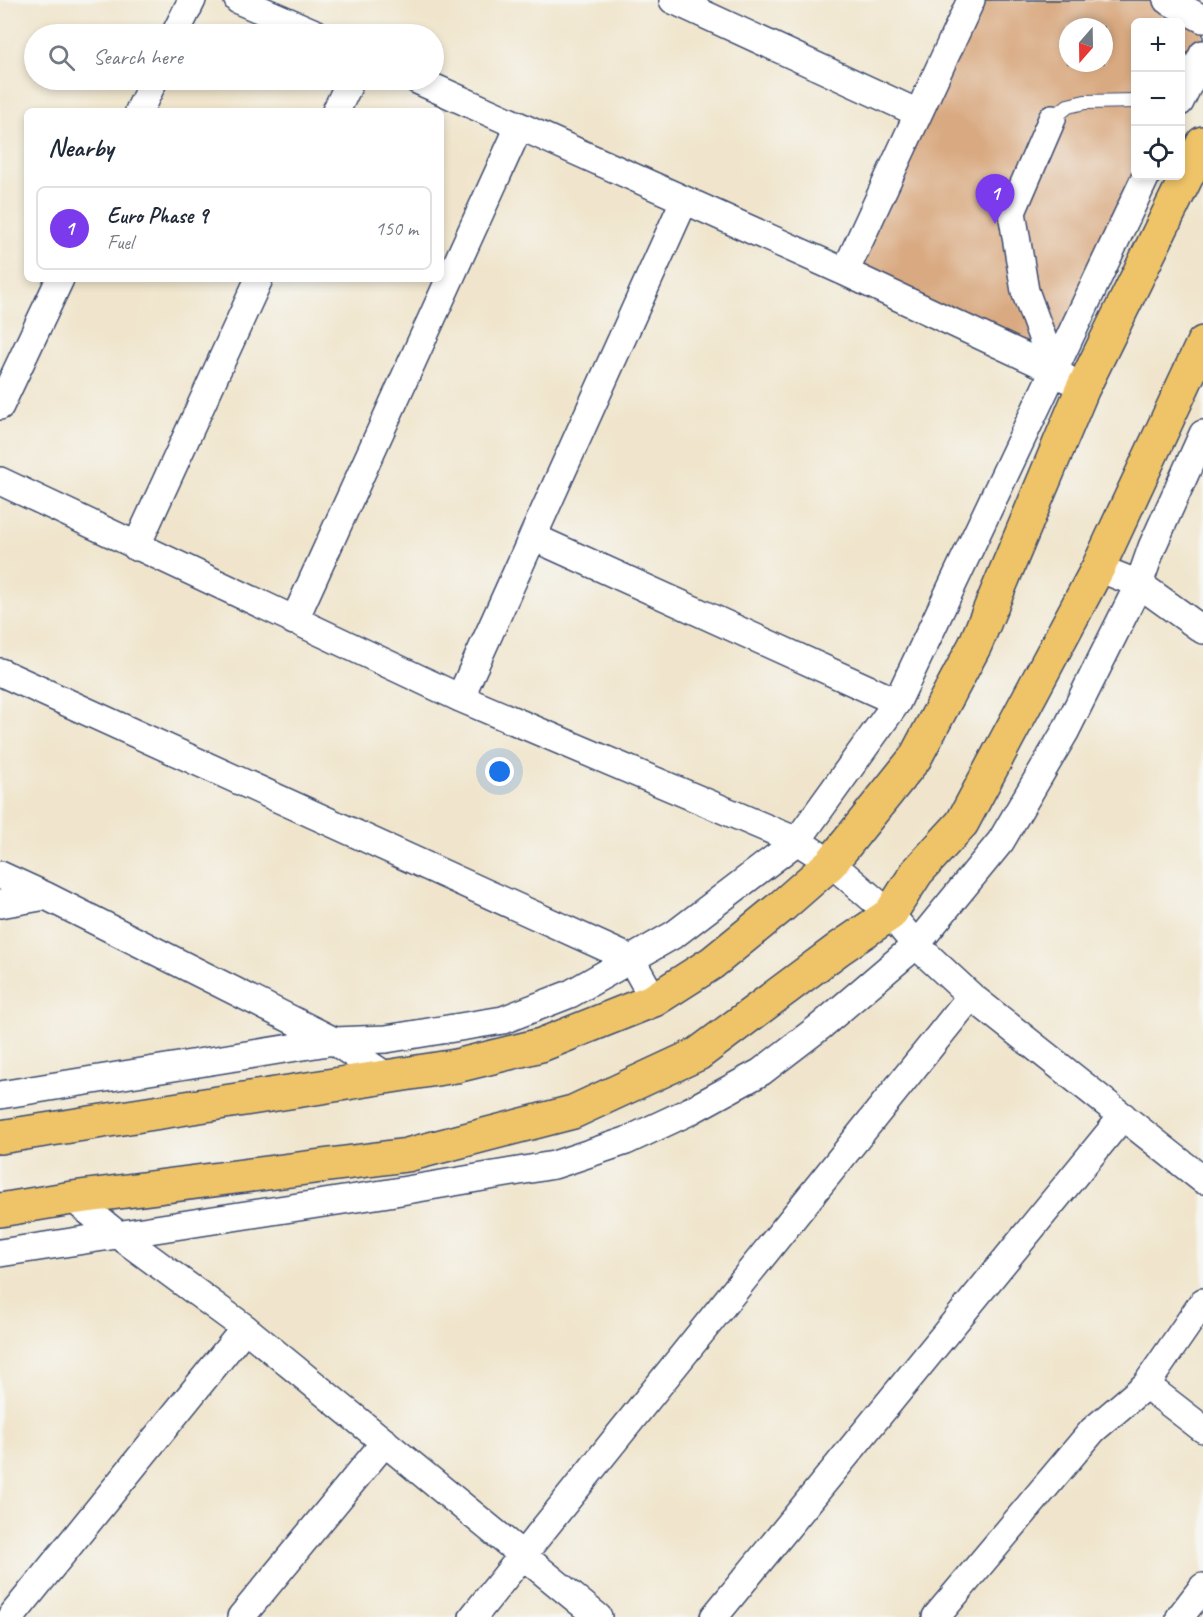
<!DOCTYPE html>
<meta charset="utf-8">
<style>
body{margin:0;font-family:Caveat,sans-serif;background:#f2f2f3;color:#1f2937}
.controls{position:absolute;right:18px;top:18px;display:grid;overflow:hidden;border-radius:9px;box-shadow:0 3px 9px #0003}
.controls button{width:54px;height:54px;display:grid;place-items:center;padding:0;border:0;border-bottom:2px solid #e0e1e3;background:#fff;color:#1f2937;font:30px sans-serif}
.compass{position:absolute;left:1059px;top:18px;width:54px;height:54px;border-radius:50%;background:#fff;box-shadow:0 3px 9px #0003;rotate:200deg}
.you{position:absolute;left:500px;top:772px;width:21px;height:21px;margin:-15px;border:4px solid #fff;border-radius:50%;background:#1a73e8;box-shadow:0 0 0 9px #1a73e833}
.badge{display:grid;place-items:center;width:39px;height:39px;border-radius:50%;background:#7c3aed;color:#fff;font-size:20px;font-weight:700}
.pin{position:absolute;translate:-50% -50px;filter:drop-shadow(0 2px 3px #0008)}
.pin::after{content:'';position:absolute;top:32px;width:21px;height:18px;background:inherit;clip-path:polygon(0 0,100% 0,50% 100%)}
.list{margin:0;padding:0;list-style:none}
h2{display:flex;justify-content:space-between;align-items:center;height:78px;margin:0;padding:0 24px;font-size:26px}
h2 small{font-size:20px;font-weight:400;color:#747a83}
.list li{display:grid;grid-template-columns:39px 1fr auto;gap:18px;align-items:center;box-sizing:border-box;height:84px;margin:0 12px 12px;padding:0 12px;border:2px solid #e0e1e3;border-radius:9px}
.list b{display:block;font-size:22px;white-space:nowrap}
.list p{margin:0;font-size:20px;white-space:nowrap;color:#747a83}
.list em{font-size:20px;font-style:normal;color:#747a83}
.icon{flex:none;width:33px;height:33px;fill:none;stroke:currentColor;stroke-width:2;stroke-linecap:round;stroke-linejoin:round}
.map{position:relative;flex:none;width:1203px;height:1617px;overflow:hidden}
.search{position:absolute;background:#fff;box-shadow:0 3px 9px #0003;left:24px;top:24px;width:420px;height:66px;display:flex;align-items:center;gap:15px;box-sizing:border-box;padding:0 21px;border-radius:33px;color:#747a83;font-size:22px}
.panel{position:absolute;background:#fff;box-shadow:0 3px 9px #0003;left:24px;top:108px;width:420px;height:174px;border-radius:9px}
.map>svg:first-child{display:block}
</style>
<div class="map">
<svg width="1203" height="1617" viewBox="0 0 1203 1617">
<rect width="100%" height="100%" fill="#f6f6f2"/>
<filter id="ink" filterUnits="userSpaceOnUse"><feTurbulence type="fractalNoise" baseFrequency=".0167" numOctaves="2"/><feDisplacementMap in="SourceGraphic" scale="12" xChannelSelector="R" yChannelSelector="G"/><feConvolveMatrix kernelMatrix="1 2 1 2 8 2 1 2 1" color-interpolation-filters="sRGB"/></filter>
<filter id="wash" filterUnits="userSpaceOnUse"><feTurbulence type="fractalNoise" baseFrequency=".008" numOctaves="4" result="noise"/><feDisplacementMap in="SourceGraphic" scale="24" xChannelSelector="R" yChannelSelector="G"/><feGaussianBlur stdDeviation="1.35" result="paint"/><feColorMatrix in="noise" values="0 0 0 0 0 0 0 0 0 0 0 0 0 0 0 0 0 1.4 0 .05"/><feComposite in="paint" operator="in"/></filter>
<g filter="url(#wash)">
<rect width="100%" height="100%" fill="#f0e5cc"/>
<g id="blocks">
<!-- building -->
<path fill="#d9aa82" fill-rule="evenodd" d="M970 0H1156L1203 20V54L1180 102V22H1136V176L1054 370 845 272ZM1068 27H1104V63H1068Z"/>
</g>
</g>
<g filter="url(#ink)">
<use href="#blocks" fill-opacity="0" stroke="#3b4a6e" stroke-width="1.5"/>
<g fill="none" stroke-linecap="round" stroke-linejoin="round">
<!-- service casing -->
<g stroke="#3b4a6e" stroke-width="16">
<path id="service" d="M1052 119 1068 106 1085 102 1136 101"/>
</g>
<!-- minor casing -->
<g stroke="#3b4a6e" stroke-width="30">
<path id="minor" d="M238 0 317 34
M673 0 918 113
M1167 0 1203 19
M175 34 192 0
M417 80 845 272 1054 370 1067 379
M1180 102 1203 54
M139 111 154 80
M336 111 351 80
M1052 119 1012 212 1025 291 1054 370
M845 272 971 0
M0 406 60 279
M0 481 460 698 797 841 831 863 890 914 916 945 971 996 1203 1180
M533 537 897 702
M136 547 259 279
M1098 568 1139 584 1203 630
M294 621 519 127
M0 672 631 959 654 1000
M460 698 684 201
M0 875 46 896 334 1041 386 1076
M0 904 46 896
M0 1095 334 1041 386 1039 503 1020 570 994 675 934 797 841 897 702 1146 176
M72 1198 117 1234 245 1328 598 1617
M0 1253 389 1193 554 1165 626 1141 686 1113 761 1072 821 1026 916 945 1001 841 1065 732 1139 584 1152 547 1203 434
M1146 1385 1203 1429
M11 1617 245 1328
M241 1617 385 1442
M473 1617 971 996
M714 1617 1123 1116
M936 1617 1093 1430 1146 1385 1203 1302
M1180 1617 1203 1587"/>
</g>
<!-- primary casing -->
<g stroke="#3b4a6e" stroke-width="36">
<path id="primary" d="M0 1137 456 1066 541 1045 654 1000 712 963 782 906 831 863 915 758 975 645 1082 390 1203 143
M0 1210 72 1198 407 1155 573 1112 698 1054 840 948 890 914 917 872 962 823 1098 568 1203 343"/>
</g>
<!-- service -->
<use href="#service" stroke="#fff" stroke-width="14"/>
<!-- minor -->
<use href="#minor" stroke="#fff" stroke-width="27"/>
<!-- primary -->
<use href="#primary" stroke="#efc469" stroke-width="33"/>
</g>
</g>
</svg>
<div class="controls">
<button>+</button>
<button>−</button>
<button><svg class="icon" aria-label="locate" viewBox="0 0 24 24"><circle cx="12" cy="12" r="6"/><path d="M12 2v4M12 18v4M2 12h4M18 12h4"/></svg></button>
</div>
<svg class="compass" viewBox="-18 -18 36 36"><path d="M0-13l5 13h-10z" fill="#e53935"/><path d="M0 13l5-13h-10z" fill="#747a83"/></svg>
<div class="you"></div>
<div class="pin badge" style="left:995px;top:224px">1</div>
<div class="search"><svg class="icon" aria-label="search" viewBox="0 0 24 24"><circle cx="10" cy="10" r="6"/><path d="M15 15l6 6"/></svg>Search here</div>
<section class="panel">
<h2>Nearby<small></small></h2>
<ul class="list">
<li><span class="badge">1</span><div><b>Euro Phase 9</b><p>Fuel</p></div><em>150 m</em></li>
</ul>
</section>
</div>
